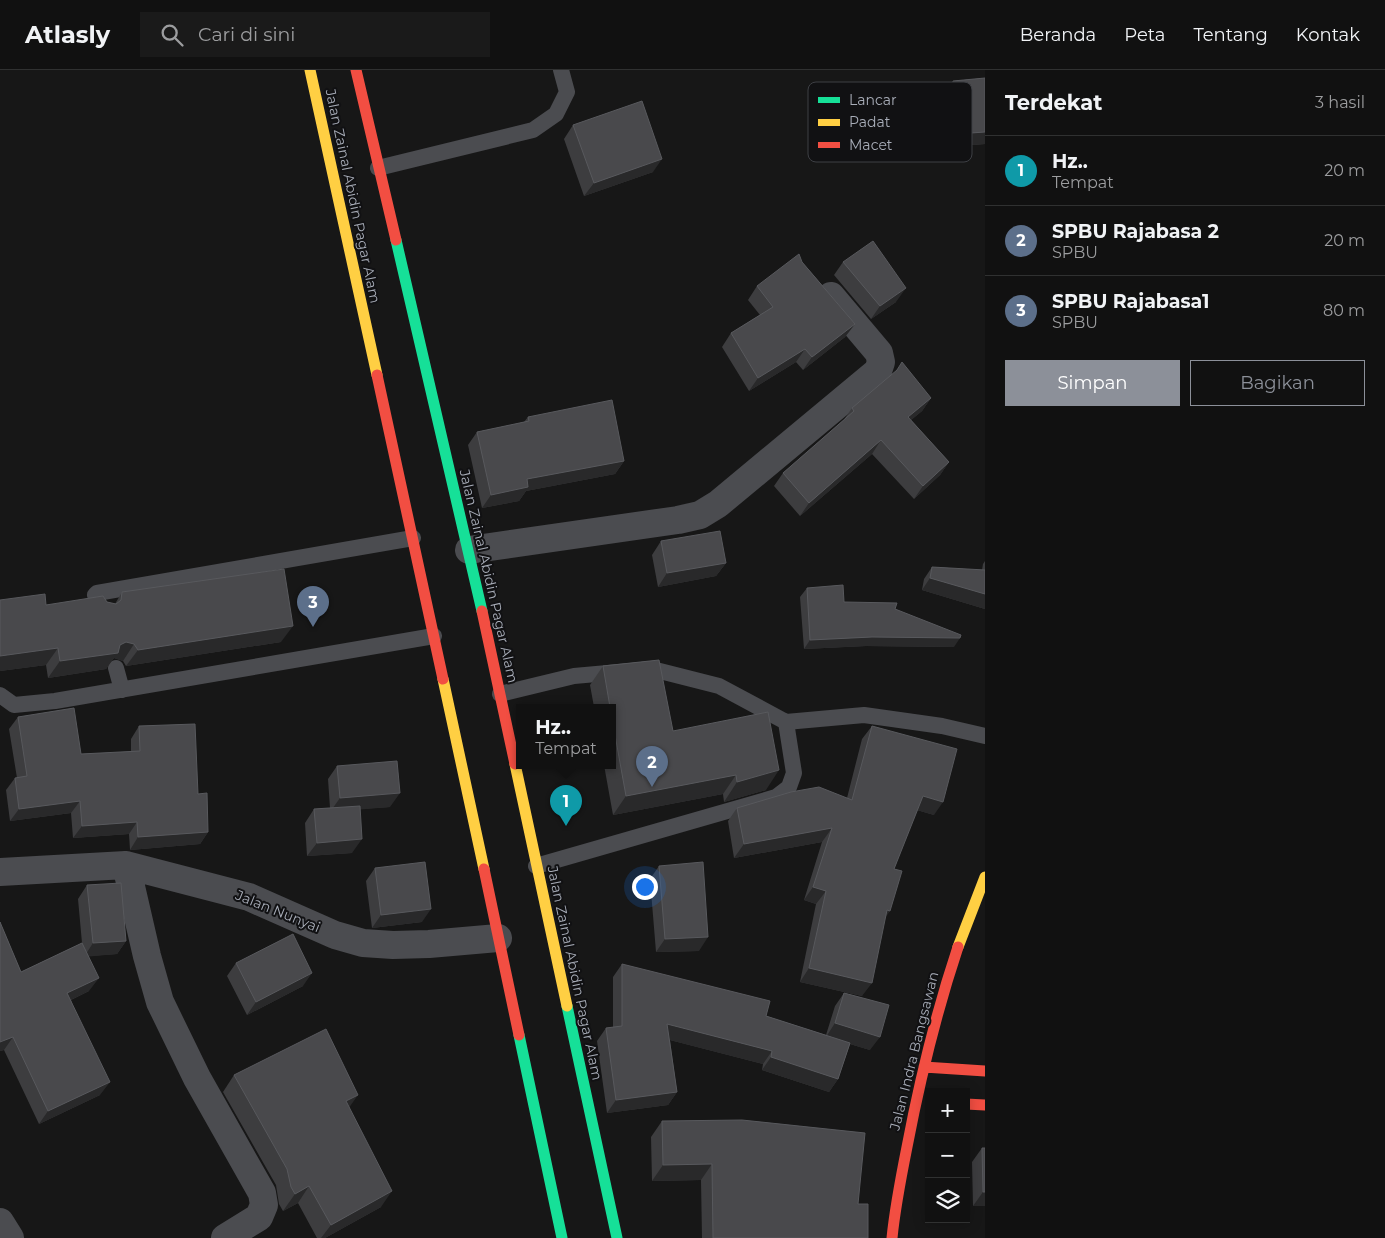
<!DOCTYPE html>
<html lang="id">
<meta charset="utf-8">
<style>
body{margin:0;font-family:Montserrat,sans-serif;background:#1a1a1a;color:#f1f3f6}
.controls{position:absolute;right:15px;bottom:15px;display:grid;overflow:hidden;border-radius:0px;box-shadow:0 2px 12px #0003}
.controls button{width:45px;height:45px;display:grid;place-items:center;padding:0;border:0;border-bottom:1px solid #303131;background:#111;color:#f1f3f6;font:25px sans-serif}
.you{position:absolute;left:644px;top:816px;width:18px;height:18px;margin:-12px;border:4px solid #fff;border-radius:50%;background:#1a73e8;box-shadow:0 0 0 8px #1a73e833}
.badge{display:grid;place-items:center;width:32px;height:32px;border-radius:50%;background:#8c9099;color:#fff;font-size:16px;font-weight:700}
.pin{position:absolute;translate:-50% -41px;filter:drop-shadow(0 1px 2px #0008)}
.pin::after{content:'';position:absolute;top:26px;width:18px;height:15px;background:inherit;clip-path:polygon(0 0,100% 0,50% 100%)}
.popup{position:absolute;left:516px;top:634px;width:100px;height:65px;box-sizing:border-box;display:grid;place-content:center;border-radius:0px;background:#111;filter:drop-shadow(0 1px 4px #0005);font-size:16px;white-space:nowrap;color:#9c9d9f}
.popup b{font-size:19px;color:#f1f3f6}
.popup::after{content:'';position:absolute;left:50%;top:100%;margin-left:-10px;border:10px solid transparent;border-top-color:#111}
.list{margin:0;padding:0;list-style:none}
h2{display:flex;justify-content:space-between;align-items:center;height:65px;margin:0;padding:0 20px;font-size:21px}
h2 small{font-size:16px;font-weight:400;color:#9c9d9f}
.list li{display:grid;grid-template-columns:32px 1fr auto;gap:15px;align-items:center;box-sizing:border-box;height:70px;padding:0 20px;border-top:1px solid #303131}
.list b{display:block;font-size:19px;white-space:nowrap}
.list p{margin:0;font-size:16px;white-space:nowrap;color:#9c9d9f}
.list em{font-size:16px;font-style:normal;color:#9c9d9f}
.actions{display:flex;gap:10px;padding:15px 20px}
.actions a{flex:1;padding:11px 0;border:1px solid #8c9099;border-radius:0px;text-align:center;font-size:18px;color:#8c9099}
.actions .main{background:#8c9099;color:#fff}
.icon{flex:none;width:28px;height:28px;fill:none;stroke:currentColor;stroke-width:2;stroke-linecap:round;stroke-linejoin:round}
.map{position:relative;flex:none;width:985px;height:1168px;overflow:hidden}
header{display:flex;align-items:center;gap:30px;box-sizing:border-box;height:70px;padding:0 25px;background:#111;border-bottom:1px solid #303131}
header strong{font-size:24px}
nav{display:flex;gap:28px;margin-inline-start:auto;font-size:18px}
.search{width:350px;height:45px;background:#1a1a1a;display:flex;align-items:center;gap:12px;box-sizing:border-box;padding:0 18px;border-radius:0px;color:#9c9d9f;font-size:19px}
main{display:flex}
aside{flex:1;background:#111}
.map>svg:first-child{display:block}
</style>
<header>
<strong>Atlasly</strong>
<div class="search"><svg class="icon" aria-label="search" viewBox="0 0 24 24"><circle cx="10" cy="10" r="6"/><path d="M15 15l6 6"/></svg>Cari di sini</div>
<nav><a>Beranda</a><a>Peta</a><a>Tentang</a><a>Kontak</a></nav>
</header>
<main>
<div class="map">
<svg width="985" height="1168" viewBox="0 0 985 1168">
<rect width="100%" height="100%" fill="#171717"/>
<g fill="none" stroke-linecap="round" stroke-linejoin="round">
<!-- lane -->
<path stroke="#4b4c50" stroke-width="16" d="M378 98 533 60 556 44 567 22 561 0
M101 541 95 525 97 523 413 468
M116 598 122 620
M500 624 574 606 652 599 719 616 786 652 864 645 942 656 985 666
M0 625 14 635 55 631 434 566
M536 796 776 727 789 717 794 703 786 652"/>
<!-- street -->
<path stroke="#4b4c50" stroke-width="28" d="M469 480 678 450 700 445 718 434 878 301 881 292 879 283 831 226
M126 795 147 886 160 932 197 1008 262 1123 264 1135 259 1147 225 1168
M0 802 126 795 249 827 335 865 363 873 393 875 429 874 498 868
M0 1152 10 1168"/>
<!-- fast -->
<path stroke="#16e098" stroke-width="11" d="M396 170 482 541
M567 936 617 1168
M519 965 562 1168"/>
<!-- slow -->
<path stroke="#ffcf43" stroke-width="11" d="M310 0 377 305
M443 609 484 799
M515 694 567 936
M958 877 985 807"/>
<!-- jam -->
<path stroke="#f24e42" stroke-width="11" d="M356 0 396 170
M377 305 443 609
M482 541 515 694
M484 799 519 965
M924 997 985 1001
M966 1034 985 1035
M892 1168C895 1137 901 1107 907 1077 920 1009 936 943 958 877"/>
</g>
<!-- wall -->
<path fill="#3d3d3f" d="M985 8V74L948 77 944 24 953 11Z
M573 55 653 102 584 126 564 69Z
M802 192 855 254 845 267 803 300 796 292 749 321 722 277 731 263 760 245 748 230 757 216Z
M843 192 896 232 871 249 834 205Z
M931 328 922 341 911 350 949 392 940 405 914 429 872 384 800 446 774 416 783 403 843 351 852 338Z
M528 347 624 391 615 404 526 421 519 431 482 438 468 375 477 362 524 352Z
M661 471 726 493 716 506 658 517 652 485Z
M985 491V539L922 520 924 509 932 497 982 500 983 494Z
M807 518 844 532 895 539 954 577 866 576 804 579 800 527Z
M122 522 281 572 126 596 123 591 114 588 106 599 48 608 46 595 0 601V530L46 535 107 532 115 534Z
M603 596 673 661 766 720 724 732 723 724 613 745 604 695H612V637H594L590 615Z
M18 647 81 684 131 682V669L139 656 198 724 208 762 200 774 130 780 129 764 73 768 71 743 10 751 6 720 15 708H17L9 659Z
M872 656 934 745 917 740 894 799 885 848 862 926 800 912 816 834 804 830 822 772 734 788 728 751 737 738 847 728 862 669Z
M337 696 390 737 360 739 352 783 307 786 305 753 314 739 330 738 328 709Z
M659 796 699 881 656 882 650 809Z
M375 798 422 852 372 858 366 811Z
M87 815 126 871 117 884 88 886 89 921 71 930 100 1025 39 1054 4 980 0 981V852L21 902 82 873 78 829Z
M236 893 303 916 247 945 227 906Z
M622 894 766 946 826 965 835 936 844 923 870 980 850 974 838 1009 829 1022 762 1000 763 994 670 970 677 1022 668 1035 607 1043 597 971 606 958 613 957V907Z
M234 1005 349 1037 381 1137 325 1168H317L298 1133 283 1141 279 1134 276 1115 223 1022Z
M662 1051 858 1134 868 1168H702L701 1110 652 1111 651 1067Z
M982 1078H985V1136H973L972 1092Z"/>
<!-- shaded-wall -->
<path fill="#29292a" d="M985 62V74L948 77 957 64Z
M662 89 653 102 584 126 594 113Z
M906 218 896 232 871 249 880 236Z
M855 254 845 267 803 300 812 287Z
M805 279 796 292 749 321 758 308Z
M931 328 922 341 899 360 908 347Z
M881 370 872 384 800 446 809 433Z
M624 391 615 404 526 421 519 431 482 438 491 425 527 409Z
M949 392 940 405 914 429 923 416Z
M726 493 716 506 658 517 667 503Z
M930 508 985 524V539L922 520Z
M293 556 281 572 126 596 138 580Z
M872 567 960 568 954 577 866 576 804 579 810 570Z
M126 572 134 574 123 591 114 588 106 599 48 608 60 591 120 575Z
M58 578 46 595 0 601V586Z
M779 700 766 720 724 732 737 712Z
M736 705 723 724 613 745 626 726Z
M400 723 390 737 330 742 340 728Z
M923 726 943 732 934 745 913 739Z
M80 731 71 743 10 751 19 739Z
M137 752 129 764 73 768 82 756Z
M832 758 822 772 734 788 744 774Z
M208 762 200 774 130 780 138 767Z
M362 769 352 783 307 786 317 773Z
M813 817 826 821 816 834 804 830Z
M431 839 422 852 372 858 381 845Z
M887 840 890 841 881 854Z
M708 867 699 881 656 882 665 869Z
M126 871 117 884 84 887 93 873Z
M809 898 872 913 862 926 800 912Z
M312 903 303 916 247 945 256 932Z
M99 908 89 921 58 936 67 923Z
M835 953 880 967 870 980 826 967Z
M667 954 772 981 763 994 658 967Z
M13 967 4 980 0 981V972Z
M771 987 838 1009 829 1022 762 1000Z
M110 1012 100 1025 39 1054 48 1041Z
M677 1022 668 1035 607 1043 616 1030Z
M358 1025 346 1042V1031Z
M712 1094 701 1110 652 1111 663 1095Z
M309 1116 298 1133 283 1141 295 1124Z
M392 1121 381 1137 325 1168H321L331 1155Z
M983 1122H985V1136H973Z"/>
<!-- building -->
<path fill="#49494c" stroke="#58595d" d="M985 8V62L957 64 953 11Z
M642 31 662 89 594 113 573 55Z
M873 171 906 218 880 236 843 192Z
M799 184 802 192 855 254 812 287 805 279 758 308 731 263 773 237 757 216Z
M902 292 931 328 908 347 949 392 923 416 881 370 809 433 783 403 854 341 852 338 897 300Z
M612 330 624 391 527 409 528 417 491 425 477 362 529 351 528 347Z
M720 461 726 493 667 503 661 471Z
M932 497 985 500V524L930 508Z
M284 499 293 556 138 580 134 574 126 572 120 575 118 583 60 591 58 578 0 586V530L45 524 46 535 103 526 107 532 116 534 121 530 122 522Z
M843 515 844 532 897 533 895 539 961 565 960 568 872 567 810 570 807 518Z
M659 590 673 661 768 642 779 700 737 712 736 705 626 726 612 648V637H610L603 596Z
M74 638 81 684 140 681 139 656 195 654 198 724 207 723 208 762 138 767 137 752 82 756 80 731 19 739 15 708 27 706 18 647Z
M872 656 957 679 943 732 923 726 894 799 902 801 890 841 887 840 872 913 809 898 826 821 813 817 832 758 744 774 737 738 791 722 819 717 852 730Z
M397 691 400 723 340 728 337 696Z
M360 736 362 769 317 773 314 739Z
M425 792 431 839 381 845 375 798Z
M703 792 708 867 665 869 659 796Z
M121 813 126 871 93 873 87 815Z
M0 852 21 902 82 873 99 908 67 923 110 1012 48 1041 13 967 0 972Z
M293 864 312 903 256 932 236 893Z
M622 894 770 931 766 946 850 973 838 1009 771 987 772 981 667 954 677 1022 616 1030 606 958 622 956Z
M844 923 889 935 880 967 835 953Z
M326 959 358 1025 346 1031 392 1121 331 1155 309 1116 295 1124 291 1117 287 1099 234 1005Z
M742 1050 865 1063 858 1134H868V1168H713L712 1094 663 1095 662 1051Z
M982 1078H985V1122H983Z"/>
<g text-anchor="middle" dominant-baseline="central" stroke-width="4" stroke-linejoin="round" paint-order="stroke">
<!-- street labels -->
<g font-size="14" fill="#a8adb8" stroke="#111113">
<text transform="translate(353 126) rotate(78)">Jalan Zainal Abidin Pagar Alam</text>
<text transform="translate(489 506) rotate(77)">Jalan Zainal Abidin Pagar Alam</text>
<text transform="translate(278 841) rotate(22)">Jalan Nunyai</text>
<text transform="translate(575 903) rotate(78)">Jalan Zainal Abidin Pagar Alam</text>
<text transform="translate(914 981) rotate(-76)">Jalan Indra Bangsawan</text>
</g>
</g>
<!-- legend -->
<rect x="808" y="12" width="164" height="80" rx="8" fill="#111113" stroke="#3e4045" stroke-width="1"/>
<rect x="818" y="27" width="22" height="6" fill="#16e098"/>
<rect x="818" y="49" width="22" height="7" fill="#ffcf43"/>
<rect x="818" y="72" width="22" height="6" fill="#f24e42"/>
<g font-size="14" fill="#a8adb8">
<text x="849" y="35">Lancar</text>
<text x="849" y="57">Padat</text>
<text x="849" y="80">Macet</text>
</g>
</svg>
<div class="controls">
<button>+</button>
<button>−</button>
<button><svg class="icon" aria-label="layers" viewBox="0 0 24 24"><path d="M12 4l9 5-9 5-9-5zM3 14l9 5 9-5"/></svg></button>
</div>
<div class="you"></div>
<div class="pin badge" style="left:566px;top:756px;background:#0f9aa8">1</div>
<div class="popup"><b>Hz..</b>Tempat</div>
<div class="pin badge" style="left:652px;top:717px;background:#5c6f8a">2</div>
<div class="pin badge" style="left:313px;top:557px;background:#5c6f8a">3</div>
</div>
<aside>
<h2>Terdekat<small>3 hasil</small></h2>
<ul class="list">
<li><span class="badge" style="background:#0f9aa8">1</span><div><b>Hz..</b><p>Tempat</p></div><em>20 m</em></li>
<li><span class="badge" style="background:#5c6f8a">2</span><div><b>SPBU Rajabasa 2</b><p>SPBU</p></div><em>20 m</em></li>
<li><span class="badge" style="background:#5c6f8a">3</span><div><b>SPBU Rajabasa1</b><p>SPBU</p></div><em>80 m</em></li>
</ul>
<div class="actions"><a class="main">Simpan</a><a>Bagikan</a></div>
</aside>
</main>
